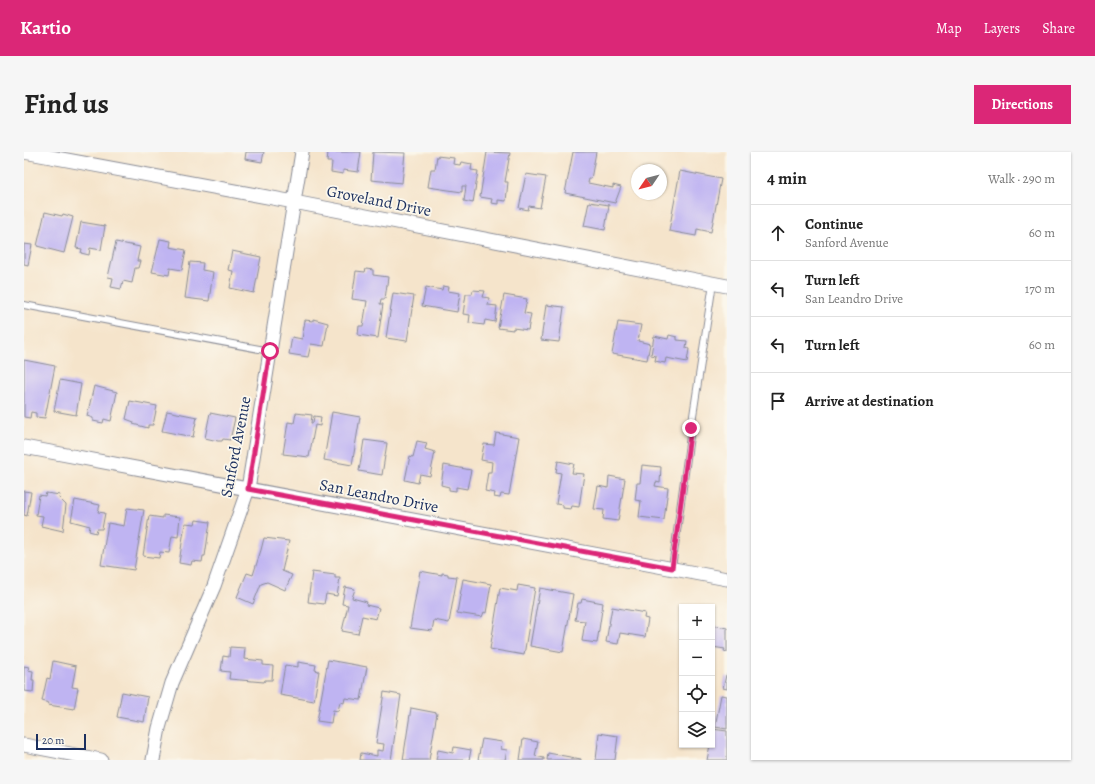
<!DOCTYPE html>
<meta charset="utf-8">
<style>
body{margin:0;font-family:Alegreya,serif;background:#f6f6f6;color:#222}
.controls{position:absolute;right:12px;bottom:12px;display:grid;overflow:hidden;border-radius:0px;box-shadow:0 1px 3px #0004}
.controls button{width:36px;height:36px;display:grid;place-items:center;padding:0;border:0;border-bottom:1px solid #e0e0e0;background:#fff;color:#222;font:20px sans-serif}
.compass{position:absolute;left:607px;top:12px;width:36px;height:36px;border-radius:50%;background:#fff;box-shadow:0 1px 3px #0004;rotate:235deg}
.scale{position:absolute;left:12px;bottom:10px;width:50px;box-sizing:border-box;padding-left:4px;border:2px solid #1b2f5e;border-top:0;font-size:11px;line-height:14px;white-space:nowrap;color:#1b2f5e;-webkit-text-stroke:3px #fbf7ec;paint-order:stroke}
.stop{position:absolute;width:12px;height:12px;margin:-9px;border:3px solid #db2777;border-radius:50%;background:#fff}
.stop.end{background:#db2777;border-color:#fff;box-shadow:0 1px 4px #0008}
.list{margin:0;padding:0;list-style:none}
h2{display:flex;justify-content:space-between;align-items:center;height:52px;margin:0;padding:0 16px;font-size:17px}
h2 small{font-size:13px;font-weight:400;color:#767676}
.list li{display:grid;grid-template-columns:26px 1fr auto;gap:12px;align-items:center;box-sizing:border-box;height:56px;padding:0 16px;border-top:1px solid #e0e0e0}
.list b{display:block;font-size:15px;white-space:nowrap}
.list p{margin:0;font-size:13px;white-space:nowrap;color:#767676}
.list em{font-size:13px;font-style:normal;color:#767676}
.icon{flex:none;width:22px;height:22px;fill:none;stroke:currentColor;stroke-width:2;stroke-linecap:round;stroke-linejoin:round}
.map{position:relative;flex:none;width:703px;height:608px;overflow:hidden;border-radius:0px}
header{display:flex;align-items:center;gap:24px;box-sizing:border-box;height:56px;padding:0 20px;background:#db2777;color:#fff}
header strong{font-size:19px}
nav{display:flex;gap:22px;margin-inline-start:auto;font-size:14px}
.intro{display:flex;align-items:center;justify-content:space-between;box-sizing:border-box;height:96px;padding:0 24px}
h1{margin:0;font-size:28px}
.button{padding:10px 18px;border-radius:0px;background:#db2777;color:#fff;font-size:14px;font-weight:700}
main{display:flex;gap:24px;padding:0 24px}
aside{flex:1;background:#fff;border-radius:0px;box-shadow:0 1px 3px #0004}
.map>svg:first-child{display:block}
</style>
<header>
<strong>Kartio</strong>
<nav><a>Map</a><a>Layers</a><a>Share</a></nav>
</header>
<div class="intro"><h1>Find us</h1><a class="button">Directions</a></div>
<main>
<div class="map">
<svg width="703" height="608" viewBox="0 0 703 608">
<rect width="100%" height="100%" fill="#fbf7ec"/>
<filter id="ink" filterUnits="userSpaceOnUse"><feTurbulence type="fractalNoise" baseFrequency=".025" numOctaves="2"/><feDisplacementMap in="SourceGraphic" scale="8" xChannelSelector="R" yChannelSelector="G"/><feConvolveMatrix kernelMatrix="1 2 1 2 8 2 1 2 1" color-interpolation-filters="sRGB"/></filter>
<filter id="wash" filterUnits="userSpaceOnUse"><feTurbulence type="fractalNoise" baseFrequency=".012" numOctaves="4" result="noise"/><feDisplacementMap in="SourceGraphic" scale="16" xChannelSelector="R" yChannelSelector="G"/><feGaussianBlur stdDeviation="0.9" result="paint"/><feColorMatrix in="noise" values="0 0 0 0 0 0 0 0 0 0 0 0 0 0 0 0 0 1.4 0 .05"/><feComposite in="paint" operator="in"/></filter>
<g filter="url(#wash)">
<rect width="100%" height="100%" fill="#f5e4cb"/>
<g id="blocks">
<!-- building -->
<path fill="#bfb4f2" d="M222 0H240L238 10 221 7Z
M304 0H337L334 20 319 18V22L307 20 308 10H303Z
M349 0 381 1 378 31 347 28Z
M463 0 486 1 481 30H484L482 49 474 48V52L467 51 468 47 456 45Z
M549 0H572L567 27H565L564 31 589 36V33L597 35 591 51 541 41Z
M413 4 430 6 429 12 436 13 437 10 448 12 447 18 454 19 449 51 440 49 442 34H438V40L404 35 407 17H411Z
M656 19 697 27 687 80 673 77 672 84 645 79Z
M502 22 522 25 516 56 505 54 504 58 495 56Z
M565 50 585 53 581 78 560 74Z
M21 60 38 64 39 62 49 65 40 101 13 94Z
M57 70 81 74 77 98 66 96 65 103 57 101 58 97 52 96Z
M136 87 147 89 146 95 162 98 158 118 146 116 145 123 128 120Z
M92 90 116 95 113 109H116L114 116H111L108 131 99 129 97 137 87 135 89 126 84 125Z
M0 92 8 93 4 113 0 112Z
M208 99 237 105 230 141 206 136 209 119 204 118Z
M166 110 179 111 178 118 189 120 185 149 161 146Z
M342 117 349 118V123L364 125 361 147H357L356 152H359L354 186 334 183 335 174H339L343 149 328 147 332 119 341 120Z
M419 134 425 135 424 139 436 141 433 160 398 154 402 135 418 138Z
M449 138 461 139 459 145 465 146 464 153 473 154 471 170 461 168 460 173 445 171 446 163 439 162 442 142H448Z
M369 141 390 144 383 189 362 186Z
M480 143 503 147 500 161 507 162 504 178 489 176V178L474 176Z
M522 153 540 155 535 190 517 188Z
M289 167 304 171 300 194 287 192 284 205 265 202 268 185 278 187 281 168 289 169Z
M594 170 617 173 614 189 626 192 623 208 588 202Z
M645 183 653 185V188L663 189 662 196 665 197 663 210 642 206 641 211 631 209 632 204 627 203 630 184 644 187Z
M0 208 31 214 21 266 12 265V261L7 260 6 266 0 265Z
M36 228 57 232 52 263 30 259Z
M70 234 93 240 87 269 80 267 79 271 69 269V266L63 264Z
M106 249 133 254 129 273H124V276L109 272 110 270 102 267Z
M143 259 173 265 169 285 138 279Z
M308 260 336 265 328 313 300 308Z
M186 261 211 266 206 288 199 287 198 289H194L181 286Z
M272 261 288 263 287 271H289L290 264 297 265 296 274 291 273 285 305 259 302 264 270 270 271Z
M472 281 495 285 485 343 477 342 476 346 470 345 471 341 461 339 464 320H467L468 310 457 308 460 292 470 293Z
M340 288 363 291 358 323 335 319Z
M393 289 403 291 401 297 411 300 406 324 396 322 394 331 381 328 386 304 389 305Z
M534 309 550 312 548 321 560 322 555 355 548 354 547 357 539 356V353L532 352 537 321 532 320Z
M420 313 447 318 443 337 432 335V339L425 338V335L417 333Z
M618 313 637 315 636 331 632 330 631 334 644 336 640 368 615 365 617 349 611 348 613 331H616Z
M585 324 601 327 594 369 579 367 580 358 570 357 574 334 584 336Z
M0 339 7 340 3 364 0 363Z
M22 341 36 343 35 346 42 353 39 379 17 374 19 364 12 363 15 343 21 344Z
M51 348 76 353 74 360 81 361 78 377H73L72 381 65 379 66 374 47 369Z
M103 356 120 358 110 418 77 413 84 371 100 374Z
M139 363 156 365 154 385 148 384 145 401 136 400 135 406 119 404 125 364 139 366Z
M172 368 186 370 181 404H179L178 410 168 409 167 413 155 411 161 371 171 372Z
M240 386 265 389 258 419 268 423 261 438 243 430 237 432 229 452 213 445 223 421 229 423 237 398Z
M396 419 418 423V421L424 422V424L433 425 425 471 410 468 408 479 386 476Z
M288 420 311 423V426H316L313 444 302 442 300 452 284 450Z
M439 427 467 432 462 461 460 460 458 465 433 461Z
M494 433 511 436 500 503 466 497 476 436 493 439Z
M321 435 331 437 328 446 343 450 342 453 355 456 352 467 338 464 334 482 318 479 324 453 318 452Z
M516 436 549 442 539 500 506 494Z
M558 447 579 451 573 491 558 489 561 469 551 468 554 451H557Z
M588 455 621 461 620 466 624 467 621 485 596 481 594 492 582 490Z
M688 473 703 476V500L700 499 701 497 688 495Z
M206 495 221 496 220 507 239 509V513L249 514 248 528H241L240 530 205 527 206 520 197 519 199 504 205 505Z
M304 508 343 515 337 548 321 546 320 551 316 550 314 559 309 558 307 571 293 569Z
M29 509 52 514 48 535 54 536 50 557 24 553 25 551 18 549 23 526 26 527Z
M274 510 292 513 291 518 295 519 290 549 256 543 261 513 274 515Z
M0 514 5 515 4 518 9 519 8 528H10L9 540 0 539Z
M702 523H703V537L699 536Z
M98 540 124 545 120 570 93 565Z
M360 540 377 543 367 608H336L337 601 353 604V598L359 599 360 592 352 591Z
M697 543 703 544V577L691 575Z
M387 556 413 561 405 608H379Z
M688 577 703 579V608H683L686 593H688Z
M575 581 594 584 591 608H572Z
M458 587 478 590 477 597 483 598 481 608H454Z
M499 587 514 590 511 604 520 606V608H496Z
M430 595 447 598 445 608H412L414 598 429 601Z
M524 601 557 607V608H523Z"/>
</g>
</g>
<g filter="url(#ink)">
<use href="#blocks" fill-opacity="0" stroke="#888a94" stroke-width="1"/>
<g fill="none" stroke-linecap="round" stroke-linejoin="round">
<!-- service casing -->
<g stroke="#888a94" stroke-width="8">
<path id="service" d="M0 153 246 199
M648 416 667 277 689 131"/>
</g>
<!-- minor casing -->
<g stroke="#888a94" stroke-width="15">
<path id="minor" d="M0 0 270 50 703 134
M0 295 703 427
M0 593 77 608
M129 608 135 576 148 531 190 434 224 337 278 0"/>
</g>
<!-- service -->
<use href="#service" stroke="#fff" stroke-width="6"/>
<!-- minor -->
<use href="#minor" stroke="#fff" stroke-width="13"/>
</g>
</g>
<g fill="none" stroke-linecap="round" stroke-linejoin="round" filter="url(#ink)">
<!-- route -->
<path stroke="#db2777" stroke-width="5" d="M246 199 224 337 648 416 667 276"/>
</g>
<g text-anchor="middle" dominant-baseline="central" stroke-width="3.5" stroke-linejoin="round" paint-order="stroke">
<!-- street labels -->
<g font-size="16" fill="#1b2f5e" stroke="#fbf7ec">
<text transform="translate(355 49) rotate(11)">Groveland Drive</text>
<text transform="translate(212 295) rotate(-79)">Sanford Avenue</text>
<text transform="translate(355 344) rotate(11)">San Leandro Drive</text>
</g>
</g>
</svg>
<div class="controls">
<button>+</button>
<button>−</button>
<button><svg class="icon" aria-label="locate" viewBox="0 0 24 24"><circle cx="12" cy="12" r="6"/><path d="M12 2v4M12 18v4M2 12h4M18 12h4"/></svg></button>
<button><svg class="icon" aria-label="layers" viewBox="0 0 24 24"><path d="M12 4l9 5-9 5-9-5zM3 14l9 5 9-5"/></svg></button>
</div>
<svg class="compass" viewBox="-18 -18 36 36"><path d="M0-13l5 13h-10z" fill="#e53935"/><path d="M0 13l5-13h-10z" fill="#767676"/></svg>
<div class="scale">20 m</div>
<div class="stop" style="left:246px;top:199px"></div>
<div class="stop end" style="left:667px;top:276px"></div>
</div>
<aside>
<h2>4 min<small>Walk · 290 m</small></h2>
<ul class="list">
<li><svg class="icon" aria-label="ahead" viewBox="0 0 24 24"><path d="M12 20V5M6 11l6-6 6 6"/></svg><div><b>Continue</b><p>Sanford Avenue</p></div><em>60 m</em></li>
<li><svg class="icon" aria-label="left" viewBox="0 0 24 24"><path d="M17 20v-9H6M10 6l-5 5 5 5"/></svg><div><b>Turn left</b><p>San Leandro Drive</p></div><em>170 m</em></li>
<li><svg class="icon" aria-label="left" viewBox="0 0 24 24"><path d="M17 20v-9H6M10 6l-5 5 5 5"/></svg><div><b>Turn left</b></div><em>60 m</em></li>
<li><svg class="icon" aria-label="arrive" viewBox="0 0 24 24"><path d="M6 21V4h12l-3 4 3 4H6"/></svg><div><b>Arrive at destination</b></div></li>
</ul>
</aside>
</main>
